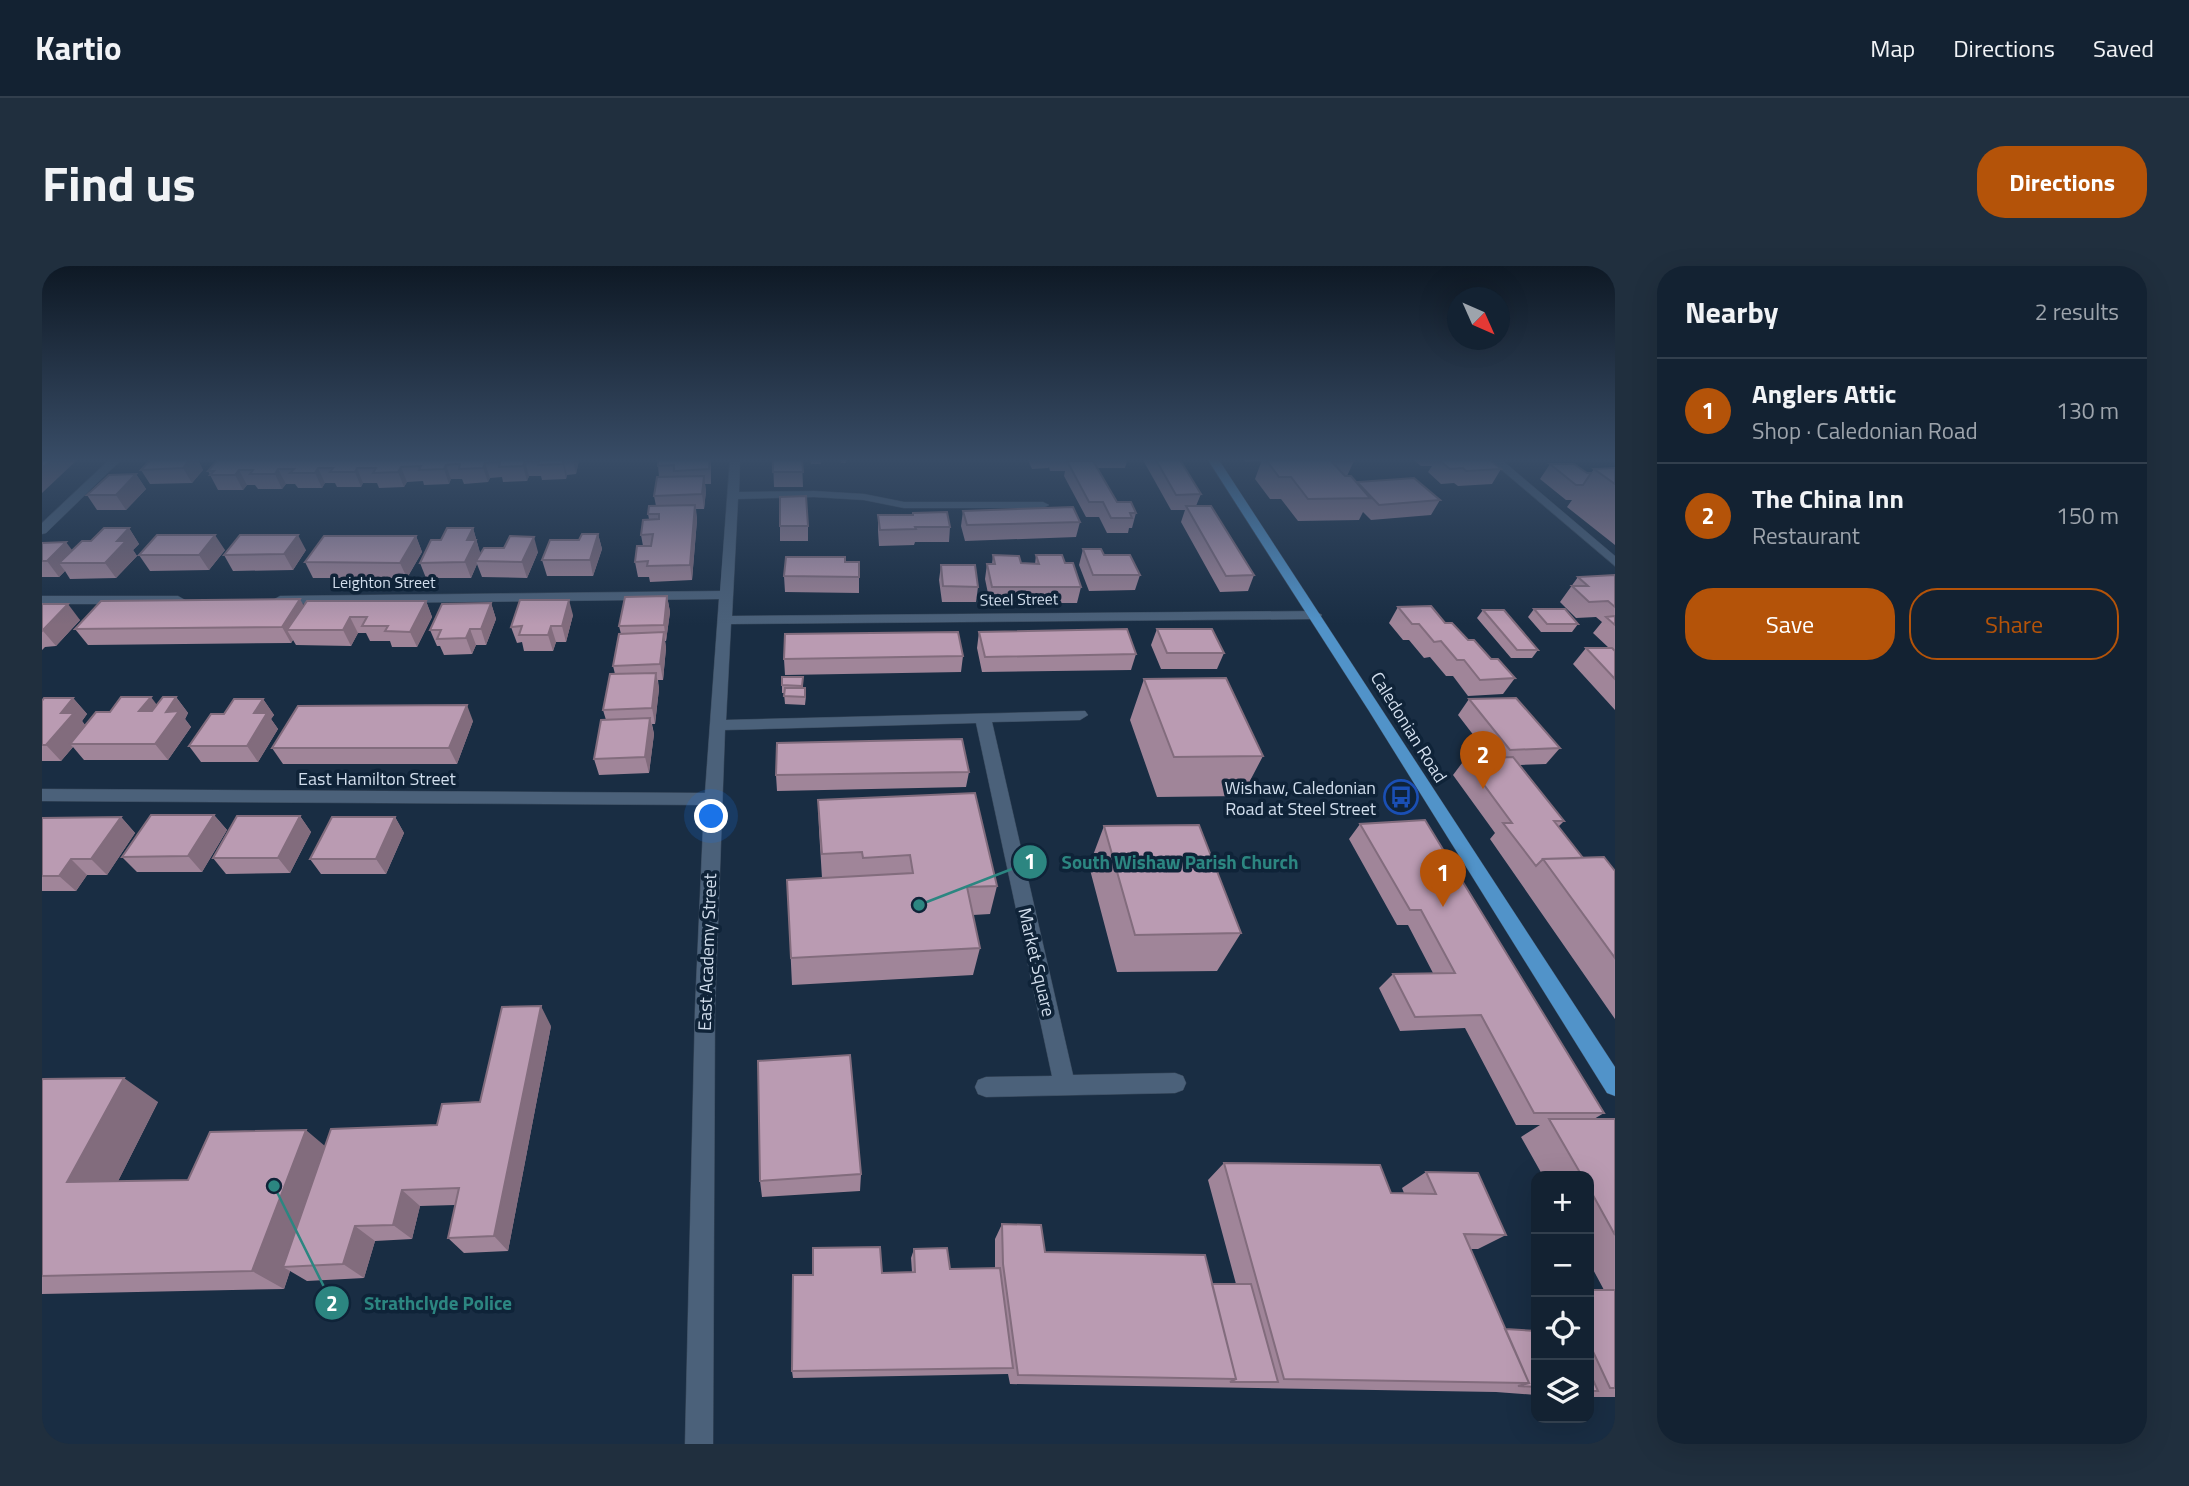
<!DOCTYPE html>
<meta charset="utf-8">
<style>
body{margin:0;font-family:"Titillium Web",sans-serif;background:#202f3e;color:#f1f3f6}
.controls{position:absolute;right:21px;bottom:21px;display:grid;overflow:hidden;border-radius:14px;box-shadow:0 7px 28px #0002}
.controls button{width:63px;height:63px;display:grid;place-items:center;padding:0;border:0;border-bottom:2px solid #323f4d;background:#132232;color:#f1f3f6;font:35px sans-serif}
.compass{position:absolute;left:1405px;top:21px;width:63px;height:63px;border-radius:50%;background:#132232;box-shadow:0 7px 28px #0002;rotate:135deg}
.you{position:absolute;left:670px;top:551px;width:24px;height:24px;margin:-18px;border:5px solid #fff;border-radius:50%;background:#1a73e8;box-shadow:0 0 0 10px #1a73e833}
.badge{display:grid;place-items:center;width:46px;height:46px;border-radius:50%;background:#b45309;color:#fff;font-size:23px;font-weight:700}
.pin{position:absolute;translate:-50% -58px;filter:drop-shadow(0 2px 4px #0008)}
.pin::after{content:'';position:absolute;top:37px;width:24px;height:21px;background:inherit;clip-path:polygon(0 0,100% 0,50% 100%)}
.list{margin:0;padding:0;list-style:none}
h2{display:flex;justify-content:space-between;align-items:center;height:91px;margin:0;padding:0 28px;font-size:30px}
h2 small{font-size:23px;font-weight:400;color:#9da4ac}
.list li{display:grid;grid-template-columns:46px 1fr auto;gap:21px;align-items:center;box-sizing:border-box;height:105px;padding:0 28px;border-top:2px solid #323f4d}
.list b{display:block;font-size:26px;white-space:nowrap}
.list p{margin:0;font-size:23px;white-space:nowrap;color:#9da4ac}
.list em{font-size:23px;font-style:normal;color:#9da4ac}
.actions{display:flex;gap:14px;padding:21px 28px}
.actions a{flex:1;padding:16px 0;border:2px solid #b45309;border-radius:28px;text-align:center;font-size:24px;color:#b45309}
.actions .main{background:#b45309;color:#fff}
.icon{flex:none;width:38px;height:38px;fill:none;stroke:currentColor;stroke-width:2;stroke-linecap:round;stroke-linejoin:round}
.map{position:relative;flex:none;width:1573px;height:1178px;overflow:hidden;border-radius:28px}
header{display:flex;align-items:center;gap:42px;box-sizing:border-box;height:98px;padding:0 35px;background:#132232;border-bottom:2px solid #323f4d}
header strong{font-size:33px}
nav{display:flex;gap:38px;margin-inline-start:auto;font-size:24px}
.intro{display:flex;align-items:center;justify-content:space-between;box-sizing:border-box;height:168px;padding:0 42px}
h1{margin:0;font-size:49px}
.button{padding:18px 32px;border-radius:28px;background:#b45309;color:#fff;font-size:24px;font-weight:700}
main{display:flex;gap:42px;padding:0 42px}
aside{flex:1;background:#132232;border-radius:28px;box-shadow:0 7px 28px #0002}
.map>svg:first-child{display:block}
</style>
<header>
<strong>Kartio</strong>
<nav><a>Map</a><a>Directions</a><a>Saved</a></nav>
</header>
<div class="intro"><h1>Find us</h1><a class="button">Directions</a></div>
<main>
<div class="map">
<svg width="1573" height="1178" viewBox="0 0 1573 1178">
<rect width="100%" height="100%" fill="#192d43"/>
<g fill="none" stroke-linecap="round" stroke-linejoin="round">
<!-- minor casing -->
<g stroke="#39495c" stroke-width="1">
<path id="minor" d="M67 194H79L4 267 0 268V257Z
M688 194H698L697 226 772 225 822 228 862 236H1001L1007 239 1001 242H862L822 234 772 231 696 233 690 350 1273 345 1280 349 1273 353 689 358 684 454 1043 445 1046 449 1038 454 950 456 1031 809 1133 807 1141 810 1144 817 1141 824 1133 827 944 831 936 828 933 821 936 814 944 811 1010 810 934 457 683 464 673 743 671 1178H643L653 743 662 539 0 535V523L663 527 677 333 238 338 231 334 238 330 678 325Z
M1448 194H1460L1573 290V300Z
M0 330H136L143 334 136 338H0Z"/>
</g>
<!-- major casing -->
<g stroke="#39495c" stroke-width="1">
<path id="major" d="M1166 194H1177L1573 801V830L1565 827 1327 445Z"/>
</g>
<!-- minor -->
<use href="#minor" fill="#4b617a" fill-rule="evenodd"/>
<!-- major -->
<use href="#major" fill="#5193c9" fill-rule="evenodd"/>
</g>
<!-- wall -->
<path fill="#a08599" d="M108 194H156L161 204 150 217 108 218 99 204Z
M175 194H537L534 208 525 209 524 213 500 214 499 210H487L485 215 461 216 460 211 448 212 446 216 422 218 420 213H409L407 218 382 219 381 215 365 216 362 221 337 222 335 217H321L319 221H295L293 217H283L280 222H256L253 218H244L240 223H216L213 219H205L201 224H176L166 205Z
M616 194H669V218H663L664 225 662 243H654L655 254 650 314 608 316 607 311H596L593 296 601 280 599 269 607 253 606 248 614 240 612 230 617 211 616 200Z
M731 194H760L761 221H732Z
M768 194H778L779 198H769Z
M798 194H804V197H799Z
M986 194H1085L1083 202H1056L1075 236 1094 247 1090 262H1087L1086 267H1065L1057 251H1044L1022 210 1023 205H1008L1007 201 1006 202 990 203Z
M1101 194H1138L1159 228 1154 240 1212 309 1206 325 1178 326 1139 256 1143 244H1129Z
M1202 194H1311L1312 195 1305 210 1315 216 1398 234 1389 249 1329 254 1321 246 1317 254 1256 255 1239 233H1228L1213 213 1217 202 1219 197 1218 195 1203 196Z
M1372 194H1448L1459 203 1450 218 1416 220 1412 217 1399 218 1386 206 1390 200H1379Z
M1508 198 1545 207H1549L1552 203 1573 202V279L1525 241 1530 234H1524L1498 213Z
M94 208 104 223 84 244H55L45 229Z
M921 245 1038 256 1034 271 923 275 919 260Z
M836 249 908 261 907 276H873L872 279 837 280 836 265Z
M738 260H766V275H738Z
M87 262 97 278 91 284 95 290 74 312 28 313 23 305 17 311H0V277L30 284 49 275Z
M431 262 438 287 496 286 485 312 440 311 435 298 429 312H384L378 297 399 274Z
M556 268 560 283 551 310H505L500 294 537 274Z
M374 270 380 286 365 312H271L263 296Z
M1041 283 1062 289 1098 309 1093 324 1047 325 1037 299Z
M183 284 167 304 108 305 97 289Z
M264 284 251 304 191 305 182 289Z
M951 289 979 297 993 298 994 289 1023 297 1039 321 1035 337H948L943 313 945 298H950Z
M803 296 817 311V327L743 326 742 310Z
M899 299 936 321 934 336H900L897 314Z
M1573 309V444L1531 398 1544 382H1567L1551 367 1560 356 1554 351 1534 352 1518 336 1536 311Z
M625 330 628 346 624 375H623L624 382 621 414H616L617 423 613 458H610L612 468 607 507 557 509 552 493 564 454 561 444 573 408 571 400 579 368 577 360Z
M384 335 390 351 375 381H350L348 375H328L324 367H316L309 380 254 379 251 374 249 377 46 379 33 363 262 339Z
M449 337 454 353 444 379H434L430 388 402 389 398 380H395L388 364Z
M0 338 38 354 14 380 3 381 0 384Z
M1356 341 1403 357 1473 412 1461 428 1426 430 1411 410H1404L1388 391 1382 392 1367 374H1361L1347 357Z
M1492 343 1536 358 1530 366H1499L1486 351Z
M1441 344 1496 384 1490 392H1469L1435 352Z
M531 349 524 376H514L511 385H482L480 376 475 377 469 361Z
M1115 363 1182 387 1175 403H1119L1109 379Z
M937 366 1094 388 1089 404 940 406 935 382Z
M921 390 919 406 743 409 742 393Z
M761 411V422L764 430 763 439 743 438 742 427H740V419Z
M1102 413 1221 490 1200 530 1115 531 1088 454Z
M134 431 146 447 143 453 149 461 126 494H42L31 481 19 495H0V435L31 432 45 448 40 455 43 459 68 446 115 439Z
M221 433 232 449 229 453 236 463 216 496H159L147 480 182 448Z
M1427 433 1518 482 1504 498 1478 499 1522 555 1516 561 1541 592 1573 605V753L1448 573 1453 567 1411 509 1423 493 1449 492 1416 449Z
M431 455 415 498H241L230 482Z
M927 506 924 521 735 525 734 509Z
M776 534 955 620 948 648 931 649 938 682 931 709 750 719 745 614 780 612 777 564Z
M172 549 185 564 160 606H95L80 591Z
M258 550 269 566 248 607 184 608 171 592Z
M79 551 93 567 65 609H45L34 625H0V552Z
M353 551 362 567 344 608H279L268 593Z
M1318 558 1562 847 1552 853H1573V1131H1547V1024H1562L1547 996V910H1501L1479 871 1498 859H1474L1423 762 1358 765 1337 722 1351 708 1391 707 1366 659H1355L1307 573Z
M1062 560 1199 667 1175 705 1075 706 1047 600Z
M509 760 466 985 422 987 406 972 413 939 378 940 370 973 333 975 322 1012 265 1015 248 1005 242 1023 0 1028V814L116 836 76 915 146 914 283 881 395 859 438 836Z
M1182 897 1349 927H1362L1360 922 1384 906 1464 969 1436 983H1429L1463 1063 1494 1065V1129L1454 1126 968 1118 966 1108 751 1112 750 1105 870 1006 869 992 872 983 908 1003 953 1002V973L960 958 1003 986 1170 1018H1194L1166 914Z
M819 908 818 925 720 931 718 915Z
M1494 1034V1047L1489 1036Z"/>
<!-- shaded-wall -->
<path fill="#826c7d" d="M9 194H35L0 227V202Z
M148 194H156L161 204 150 217 141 202Z
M521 194 525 209 524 213 521 198Z
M531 194H537L534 208Z
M483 195 487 210 485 215 481 200Z
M443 197 448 212 446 216 441 202Z
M404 199 409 213 407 218 402 203Z
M359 201 365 216 362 221 356 206Z
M276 202 283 217 280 222 273 207Z
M315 202 321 217 319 221 313 206Z
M236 203 244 218 240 223 233 208Z
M197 204 205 219 201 224 193 209Z
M94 208 104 223 84 244 74 229Z
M662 210 664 225 662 243 660 228Z
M653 239 655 254 650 314 648 299Z
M87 262 97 278 91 284 95 290 74 312 63 297 75 275Z
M431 262 439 290 434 295 435 298 429 312 423 296 425 274Z
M556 268 560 283 551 310 548 294Z
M173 269 183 284 167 304 157 289Z
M256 269 264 284 251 304 242 288Z
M374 270 380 286 365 312 358 297Z
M492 271 496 286 485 312 480 296Z
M24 276 36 292 17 297 23 305 17 311 5 295Z
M625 330 628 346 624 375 622 359Z
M258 333 267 349 245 364 251 374 249 377 240 361Z
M527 334 531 349 524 376 520 360Z
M384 335 390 351 375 381 368 366Z
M449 337 454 353 444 379 439 363Z
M26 338 38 354 14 380 1 365Z
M308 351 316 367 309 380 301 364Z
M509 360 514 376 511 385 506 369Z
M428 363 434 379 430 388 424 372Z
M622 366 624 382 621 414 618 398Z
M614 407 617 423 613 458 610 442Z
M109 431 121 447 97 445Z
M134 431 146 447 143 453 149 461 126 494 113 478 124 446Z
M31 432 45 448 40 455 46 463 28 478 31 481 19 495 4 479 19 447Z
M221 433 232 449 229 453 236 463 216 496 205 480 212 447Z
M425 439 431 455 415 498 407 482Z
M608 452 612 468 607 507 603 491Z
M172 549 185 564 160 606 146 590Z
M258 550 269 566 248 607 236 592Z
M79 551 93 567 65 609 49 593Z
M353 551 362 567 344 608 334 593Z
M29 593 45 609 34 625 17 610Z
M499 740 509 760 466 985 452 970Z
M82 812 116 836 65 937 25 916Z
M264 864 290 886 241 1001 248 1005 242 1023 210 1005Z
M360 924 378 940 370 973 351 959Z
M313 960 333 975 322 1012 301 998Z"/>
<!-- building -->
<path fill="#ba9bb2" stroke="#826c7d" stroke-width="2" d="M0 194H9L0 202Z
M108 194H148L141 202 99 204Z
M175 194H521V198L496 199 497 195H483L481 200 457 201 458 196 443 197 441 202 417 203 418 198H413L404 199 402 203 377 204 379 200 359 201 356 206 331 207 334 202H315L313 206H288L291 202H276L273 207H248L252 203H236L233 208H208L211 204H197L193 209H168L172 205H166Z
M616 194H668L667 203 632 205V199L616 200Z
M731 194H760L761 206H731Z
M1114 194H1138L1159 228 1134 229Z
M1224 194H1311L1312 195 1290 196 1303 210H1309L1328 232 1266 233 1249 211H1237Z
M1397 194H1448L1459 203 1424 205 1421 202 1408 203Z
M1025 195H1051L1075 236H1089L1094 247H1088L1090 252H1069L1061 236H1047Z
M1508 198H1532L1545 207H1549L1541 219H1534Z
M1573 202V218L1552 203Z
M94 208 74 229H45L67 209Z
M662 210 660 228 612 230 615 211Z
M1372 212 1398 234 1337 239 1315 216Z
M764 230 766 260H738V231Z
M653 239 648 299 605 300 606 295 593 296 595 280H609L611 268 599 269 601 254 617 253V248H606L607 240Z
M1144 240H1169L1212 309 1184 310Z
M1031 241 1038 256 925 259 921 245Z
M905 246 908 261H873L874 263 838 264 836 249H871V247Z
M62 262H87L75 275H84L63 297H17L40 275H49Z
M405 262H431L425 274H434L423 296 378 297 389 274H399Z
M540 268H556L548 294H500L508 274H537Z
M115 269H173L157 289H97Z
M198 269H256L242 288 182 289Z
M282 270H374L358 297 263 296Z
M468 270 492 271 480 296 434 295 442 282H462Z
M24 276 5 295H0V277Z
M1041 283H1059L1062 289H1088L1098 309H1051Z
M951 289 977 290 979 297 997 298 994 289H1020L1023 297H1031L1039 321H950L945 298H953Z
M744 291H803V296H817V311L742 310Z
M899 299H933L936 321 901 320Z
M1573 309V341L1566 335 1547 336 1530 320H1546L1536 311Z
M625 330 622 359 577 360 583 331Z
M258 333 240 361 33 363 59 335Z
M478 334H527L520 360H509L506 369H477L480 360 469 361Z
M265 335H384L368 366 343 365 346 360H320L325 351H308L301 364H245Z
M449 337 439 363H428L424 372 395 373 399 364H388L400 338Z
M0 338H26L0 365Z
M1389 340 1403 357H1410L1426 374H1432L1449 393H1456L1473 412 1438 414 1422 394H1415L1399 375 1392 376 1377 358H1370L1356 341Z
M1492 343H1523L1536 358H1505Z
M1441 344H1462L1496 384H1475Z
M1573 350V359L1564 351Z
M1085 363 1094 388 943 391 937 366Z
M1115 363H1170L1182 387H1125Z
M622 366 618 398 571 400 577 368Z
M916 366 921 390 742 393 743 368Z
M1544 382H1570L1573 385V413Z
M614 407 610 442 561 444 568 408Z
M740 411H761L760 420 740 419Z
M1184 412 1221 490 1132 491 1102 413Z
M743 422H763V431L742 430Z
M79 431H109L97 445H110L121 431H134L124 446 137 445 113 478H28L54 446H68Z
M2 432H31L19 447H32L4 479H0V435Z
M1474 432 1518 482 1468 484 1427 433Z
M192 433H221L212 447H225L205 480H147L169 448H182Z
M425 439 407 482H230L256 440Z
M608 452 603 491 552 493 559 454Z
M920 473 927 506 734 509 735 477Z
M1471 491 1522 555H1512L1541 592 1501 593 1494 600 1461 557H1470L1423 493Z
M933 527 955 620 925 621 938 682 749 692 745 614 871 607 868 589 821 592 820 586 780 588 776 534Z
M109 549H172L146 590 80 591Z
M195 550H258L236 592H171Z
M79 551 49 593H29L17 610H0V552Z
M290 551H353L334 593H268Z
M1383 554 1562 847H1492L1439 749 1373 751 1351 708 1413 707 1379 644H1368L1318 558Z
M1157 559 1199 667 1093 669 1062 560Z
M1562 591 1573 605V692L1501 593Z
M499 740 452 970 406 972 417 922 360 924 351 959 313 960 301 998 241 1001 289 863 395 859 400 838 438 836 460 741Z
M808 789 819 908 718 915 716 795Z
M82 812 25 916 146 914 168 866 264 864 210 1005 0 1010V814L1 813Z
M1507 853H1573V969L1547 922V910H1540Z
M1182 897 1338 899 1349 927 1394 928 1384 906 1436 907 1464 969 1422 968 1487 1117 1242 1113Z
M960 958 999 959 1003 986 1163 989 1194 1113 976 1109 961 998Z
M838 981 840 1007 873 1006 872 983 905 982 908 1003 958 1002 971 1102 750 1105 751 1009H771V982Z
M1170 1018H1209L1236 1116H1188L1194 1113Z
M1547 1024H1573V1122H1568L1547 1077Z
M1463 1063 1494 1065V1121L1476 1120 1487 1117Z
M1547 1105 1556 1125H1547Z"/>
<!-- sky -->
<linearGradient id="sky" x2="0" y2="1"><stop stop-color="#0e1925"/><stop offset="0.54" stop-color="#384c66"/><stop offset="1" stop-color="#384c66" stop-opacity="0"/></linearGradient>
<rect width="1573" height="359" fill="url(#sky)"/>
<!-- icons -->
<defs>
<g id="bus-ring" transform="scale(1.75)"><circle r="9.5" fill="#0f2338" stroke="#1a4fb4" stroke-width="1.5"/><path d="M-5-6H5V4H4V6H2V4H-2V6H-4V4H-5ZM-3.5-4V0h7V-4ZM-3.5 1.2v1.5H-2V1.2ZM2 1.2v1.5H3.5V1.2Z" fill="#1a4fb4"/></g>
</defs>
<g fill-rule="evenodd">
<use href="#bus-ring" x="1359" y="531"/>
</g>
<g text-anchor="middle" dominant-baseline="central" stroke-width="7" stroke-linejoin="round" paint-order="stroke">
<!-- far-street labels -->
<g font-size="16" fill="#d2deed" stroke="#0f2338">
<text x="342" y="316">Leighton Street</text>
<text transform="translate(977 333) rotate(-1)">Steel Street</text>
</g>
<!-- street labels -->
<g font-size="18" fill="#d2deed" stroke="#0f2338">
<text transform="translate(1367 461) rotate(58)">Caledonian Road</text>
<text x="335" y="512">East Hamilton Street</text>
<text transform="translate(665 686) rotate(-88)">East Academy Street</text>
<text transform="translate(995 696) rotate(77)">Market Square</text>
</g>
<!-- poi labels -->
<g font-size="18" fill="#d2deed" stroke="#0f2338" text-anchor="end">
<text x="1334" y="521">Wishaw, Caledonian<tspan x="1334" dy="21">Road at Steel Street</tspan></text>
</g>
</g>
<!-- callouts -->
<path fill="none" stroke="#2c8681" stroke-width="2.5" d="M877 639L988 596M232 920L290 1037"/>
<g fill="#2c8681" stroke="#0f2338" stroke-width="2.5">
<circle cx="877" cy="639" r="7"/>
<circle cx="232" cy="920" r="7"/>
<circle cx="988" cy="596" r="18"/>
<circle cx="290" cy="1037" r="18"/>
</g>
<g font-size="21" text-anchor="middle" font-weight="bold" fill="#fff">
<text x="988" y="603">1</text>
<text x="290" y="1045">2</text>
</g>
<g font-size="19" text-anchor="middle" font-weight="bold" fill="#2c8681" stroke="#0f2338" stroke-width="7" stroke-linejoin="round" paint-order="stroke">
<text x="1138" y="603">South Wishaw Parish Church</text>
<text x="396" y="1044">Strathclyde Police</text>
</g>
</svg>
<div class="controls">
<button>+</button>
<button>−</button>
<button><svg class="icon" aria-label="locate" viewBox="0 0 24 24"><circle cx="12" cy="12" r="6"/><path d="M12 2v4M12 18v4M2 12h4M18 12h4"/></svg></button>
<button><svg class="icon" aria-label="layers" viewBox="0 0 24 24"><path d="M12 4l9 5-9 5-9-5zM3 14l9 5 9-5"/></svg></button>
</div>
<svg class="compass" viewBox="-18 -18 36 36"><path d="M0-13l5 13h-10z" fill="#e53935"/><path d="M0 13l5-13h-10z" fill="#9da4ac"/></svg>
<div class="you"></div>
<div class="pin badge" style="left:1401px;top:641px">1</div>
<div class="pin badge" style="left:1441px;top:523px">2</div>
</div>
<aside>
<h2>Nearby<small>2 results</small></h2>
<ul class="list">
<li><span class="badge">1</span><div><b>Anglers Attic</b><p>Shop · Caledonian Road</p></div><em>130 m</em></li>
<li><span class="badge">2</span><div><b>The China Inn</b><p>Restaurant</p></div><em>150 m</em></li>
</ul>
<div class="actions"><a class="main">Save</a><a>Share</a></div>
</aside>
</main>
